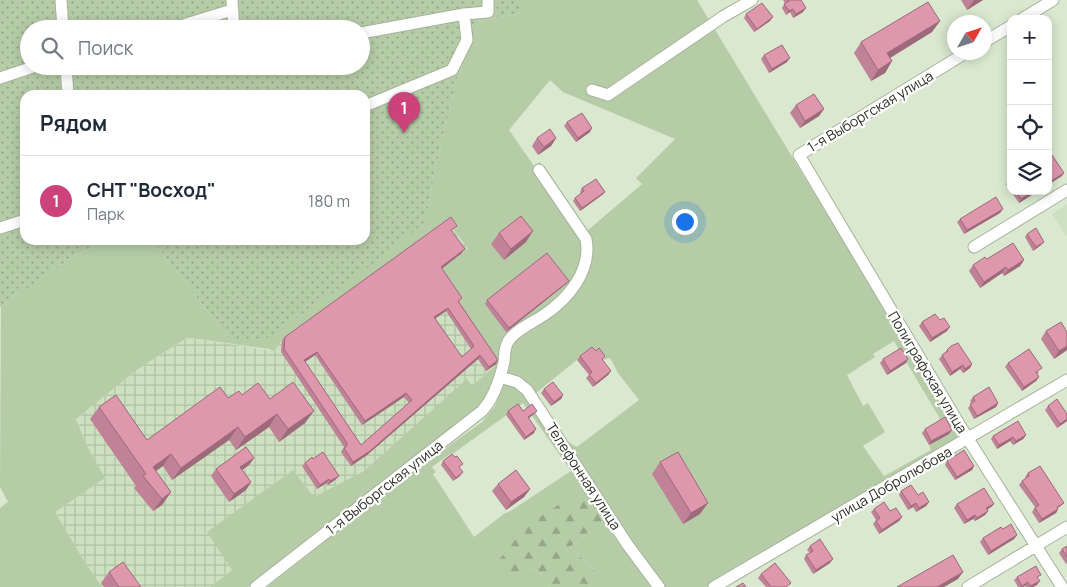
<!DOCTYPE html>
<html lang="ru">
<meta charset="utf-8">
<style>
body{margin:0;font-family:Manrope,sans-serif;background:#f2f2f3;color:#1f2937}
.controls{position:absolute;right:15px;top:15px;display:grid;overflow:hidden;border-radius:10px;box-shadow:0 2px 12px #0003}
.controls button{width:45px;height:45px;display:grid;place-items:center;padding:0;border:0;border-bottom:1px solid #e0e1e3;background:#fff;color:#1f2937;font:25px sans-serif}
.compass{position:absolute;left:947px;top:15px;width:45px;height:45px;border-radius:50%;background:#fff;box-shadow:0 2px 12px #0003;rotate:51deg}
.you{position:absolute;left:684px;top:221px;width:18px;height:18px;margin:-12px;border:4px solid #fff;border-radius:50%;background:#1a73e8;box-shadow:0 0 0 8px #1a73e833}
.badge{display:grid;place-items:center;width:32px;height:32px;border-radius:50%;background:#cc427b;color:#fff;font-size:16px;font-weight:700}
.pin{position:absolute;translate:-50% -41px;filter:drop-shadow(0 1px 2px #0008)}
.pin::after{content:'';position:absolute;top:26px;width:18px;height:15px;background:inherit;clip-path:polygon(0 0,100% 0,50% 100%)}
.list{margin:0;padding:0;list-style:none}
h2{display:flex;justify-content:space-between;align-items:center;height:65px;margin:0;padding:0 20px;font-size:21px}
h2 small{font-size:16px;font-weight:400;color:#747a83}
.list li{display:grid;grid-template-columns:32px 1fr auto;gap:15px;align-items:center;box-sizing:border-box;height:90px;padding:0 20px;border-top:1px solid #e0e1e3}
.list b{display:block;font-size:19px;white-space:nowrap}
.list p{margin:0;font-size:16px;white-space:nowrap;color:#747a83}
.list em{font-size:16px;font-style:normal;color:#747a83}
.icon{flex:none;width:28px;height:28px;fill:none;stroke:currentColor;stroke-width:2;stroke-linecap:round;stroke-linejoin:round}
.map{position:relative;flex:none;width:1067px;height:587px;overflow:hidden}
.search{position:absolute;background:#fff;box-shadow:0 2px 12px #0003;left:20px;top:20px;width:350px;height:55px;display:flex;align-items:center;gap:12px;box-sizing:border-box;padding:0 18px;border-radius:28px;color:#747a83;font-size:19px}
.panel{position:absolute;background:#fff;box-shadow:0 2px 12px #0003;left:20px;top:90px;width:350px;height:155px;border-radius:15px}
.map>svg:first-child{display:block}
</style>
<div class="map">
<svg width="1067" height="587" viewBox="0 0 1067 587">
<defs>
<pattern id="industrial-grid" width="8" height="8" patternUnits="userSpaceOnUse" patternTransform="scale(1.25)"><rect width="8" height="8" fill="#cde0c0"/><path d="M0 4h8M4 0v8" fill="none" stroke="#b0c0a5"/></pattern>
<pattern id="forest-firs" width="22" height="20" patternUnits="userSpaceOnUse" patternTransform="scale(1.25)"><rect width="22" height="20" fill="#b6cca7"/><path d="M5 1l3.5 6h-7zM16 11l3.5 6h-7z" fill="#94a688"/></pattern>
<pattern id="garden-dots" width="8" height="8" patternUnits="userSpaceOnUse" patternTransform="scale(1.25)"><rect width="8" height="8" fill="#b6cca7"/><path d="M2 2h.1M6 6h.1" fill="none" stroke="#94a688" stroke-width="1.8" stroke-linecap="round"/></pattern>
</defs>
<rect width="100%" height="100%" fill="#d9e8cf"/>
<!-- built -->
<path fill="#cde0c0" d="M1067 204V237L1052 214Z"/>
<!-- industrial -->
<path fill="url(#industrial-grid)" d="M448 221 468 249 457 308 496 365 472 386 467 380 364 471 314 497 293 470 208 532 232 570 210 587H102L84 561 55 512 105 478 86 444 76 419 138 369 185 339 192 338 274 351 282 340Z"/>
<!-- green -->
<path fill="#b6cca7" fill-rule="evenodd" d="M522 0H697L962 437 707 587H663L531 389 495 376 483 401 471 413 248 587H210L232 570 207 532 293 470 314 497 364 471 467 379 472 386 496 365 457 308 439 271 468 249 448 221 282 340 274 351 269 349 192 338 185 339 138 369 76 419 86 444 105 478 55 512 84 561 102 587H0V508L8 502 0 487 1 306 74 256 105 240H152L230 340 428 208 435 170 457 79 479 21 522 13ZM550 80 563 92 675 139 636 178 642 184 587 231 556 188 558 186 540 162 534 166 509 130ZM894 341 949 434 929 445 931 450 884 476 863 446 885 432 868 403 863 406 847 375 875 357 873 354ZM589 350 603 360 610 358 618 373 639 400 577 447 568 442 536 393Z
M503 383 515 386 524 393 655 587H589L596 572 570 547 589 532 582 490 529 569 537 570 550 587H267L403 479 482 422 495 406ZM523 403 571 471 509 512 505 513 474 537 433 474 436 472 432 467 450 454 454 453Z"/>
<!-- forest -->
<path fill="url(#forest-firs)" d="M582 490 607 521 604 530 599 535 589 532 570 547 596 572 589 587H550L537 570 530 569 512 582 495 571 494 566 519 535 536 519Z"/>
<!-- garden -->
<path fill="url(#garden-dots)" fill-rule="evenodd" d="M0 0H522V13L479 21 457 79 435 170 428 208 423 224 352 280 267 338 230 340 152 240H365V95H25V240H105L74 256 0 307ZM29 29H361V66H29Z"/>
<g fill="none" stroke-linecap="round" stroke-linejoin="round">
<!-- minor casing -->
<g stroke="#a5b39b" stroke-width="13">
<path id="minor" d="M61 0 63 29
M232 0 234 29
M1022 19 1053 0
M170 29 232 10
M361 33 464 14 488 12V0
M984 42 1011 26
M967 52 799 155 968 439 1062 587
M66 66 68 95
M0 78 36 66
M592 90 608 95 724 16 752 0
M365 106 452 70 467 40 464 14
M0 228 25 220
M974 247 1067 190
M500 377 517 382 527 390 627 544 659 587
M256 587 482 411C494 398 500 379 504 362 505 354 504 347 509 340 517 329 532 323 544 315 568 299 592 271 586 239L539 170
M714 587 1067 380
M968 587 1067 527"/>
</g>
<!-- minor -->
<use href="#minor" stroke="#fff" stroke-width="11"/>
</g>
<!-- wall -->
<path fill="#c08296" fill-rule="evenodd" d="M783 0H801L803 12 793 18 790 12 786 15 782 8 785 3Z
M961 0H983L967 10Z
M746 14 770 21 754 32 744 18Z
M940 21 932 32 890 58 892 61 885 73 871 81 854 53 861 42Z
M764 55 787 62 769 73 761 59Z
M796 105 824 109 819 116 800 128 790 113Z
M567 122 590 132 576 142 564 126Z
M537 138H556L551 146 538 155 532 146Z
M1011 179V191L1006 184Z
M582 188 605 192 602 195 580 211 573 201 575 198 581 194 580 192Z
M1011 191H1038L1019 203Z
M1000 213 964 234 957 222 960 219Z
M454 229 452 231 462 253 442 268 460 302H459L498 360 496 364 486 371 478 359 367 455 351 466 341 452 344 447 281 352 282 340 285 337ZM446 311 471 349 462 357 435 318ZM315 355 362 425 404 397 409 403 361 445 305 362Z
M499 233 526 242 504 260 491 244Z
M1027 234 1041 245 1033 251 1025 237Z
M987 259 1024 260 1020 266 1004 276 1002 273 980 288 969 271 973 265Z
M569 281 566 284 506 332 485 304 487 300Z
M940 320 947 331 930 342 919 326 922 322Z
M1046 331 1067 350 1054 359 1041 339Z
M947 350 972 364 970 368 963 373 960 369 950 376 939 359Z
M580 356 602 360 611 371 608 375 593 387 586 378 589 375 577 360Z
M883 359 906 363 887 375 880 363Z
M1008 363 1039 372 1037 374 1039 377 1036 381 1022 391 1005 367Z
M544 389 563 395 561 399 551 406 541 393Z
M242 395 270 399 305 423 279 442 269 427 236 450 229 440 172 480 163 466 156 471 171 492 162 505 153 511 134 488 136 486 90 419 99 407 147 440 228 398Z
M973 397 998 403 996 407 974 419 968 408 972 403 970 401Z
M1048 406 1067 414V421L1057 428 1045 410Z
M508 411H523L534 414 529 418 534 433 524 440 506 415Z
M925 429 949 434 929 445 922 433Z
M1026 435 1023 439 1013 445 1010 441 997 449 991 439 993 436Z
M254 458 249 465 242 470 251 482 246 490 229 502 211 476 216 469Z
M313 459 339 476 336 479 328 485 326 483 317 489 302 466 305 463Z
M443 461 460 468V476L453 481 441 465Z
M947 461 974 466 972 470 955 480 945 465Z
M660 462 700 514 683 524 652 474Z
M1028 473 1064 503 1061 506 1058 508V509L1056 513 1039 523 1032 512 1035 507 1019 485 1022 481 1026 478 1025 477Z
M498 484 530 489 524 497 506 510 492 491Z
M901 491 929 502 926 506 916 512 913 507 908 510 899 495Z
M957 504H994L991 507 987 510 988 511 985 515 975 521 973 519 964 524 954 508Z
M874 509 890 511 902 517 899 521 879 534 873 524 876 520 871 512Z
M1017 535 1014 539 988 555 980 542 983 538Z
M810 546 830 563 813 574 804 559 806 555 810 553 807 550Z
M1067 546V563L1066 564 1059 553 1062 549Z
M109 572 141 587H104L101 583Z
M761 574 788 587H766L758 578Z
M1017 577 1038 579 1037 585 1033 587H1026L1025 586 1023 587H1018L1014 580Z"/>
<!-- shaded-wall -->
<path fill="#9c6a7a" d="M974 0H983L967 10Z
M806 8 803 12 793 18 796 14Z
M793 9 790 12 786 15 789 11Z
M773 17 770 21 754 32 757 29Z
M940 21 932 32 880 64 887 53Z
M790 58 787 62 769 73 772 69Z
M892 61 885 73 871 81 878 70Z
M824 109 819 116 800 128 805 121Z
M592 128 590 132 576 142 578 138Z
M556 138 551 146 538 155 544 147Z
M1064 173 1062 176 1048 185V183Z
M1034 191H1038L1019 203 1021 199Z
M605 192 602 195 580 211 582 208Z
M1003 209 1000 213 964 234 967 230Z
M533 231 526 242 504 260 511 249Z
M1044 242 1041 245 1033 251 1036 247Z
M465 249 462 253 439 271 441 267Z
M1024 260 1020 266 1004 276 1008 270Z
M1006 267 1002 273 980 288 984 282Z
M569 281 566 284 506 332 509 328Z
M448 308 446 311 432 321 434 317Z
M950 327 947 331 930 342 932 338Z
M1067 346V350L1054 359 1059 351Z
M317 352 315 355 302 364 304 360Z
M480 355 478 359 367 455 351 466 353 462Z
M908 359 906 363 887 375 890 371Z
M498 360 496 364 486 371 489 367Z
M972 364 970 368 963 373 965 369Z
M963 365 960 369 950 376 952 372Z
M611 371 608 375 593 387 596 383Z
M1039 377 1036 381 1022 391 1024 387Z
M406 393 404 397 362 425 365 421Z
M563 395 561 399 551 406 554 402Z
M998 403 996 407 974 419 977 416Z
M314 411 305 423 279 442 288 429Z
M537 411 534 414 525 421 528 417Z
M277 414 269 427 236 450 245 437Z
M1067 419V421L1057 428 1060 424Z
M238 427 229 440 172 480 181 468Z
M536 429 534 433 524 440 526 437Z
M952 430 949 434 929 445 931 441Z
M1026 435 1023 439 1013 445 1016 441Z
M1013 437 1010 441 997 449 999 445Z
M171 454 163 466 144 479 153 467Z
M254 458 249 465 235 475 240 467Z
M974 466 972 470 955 480 957 477Z
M463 472 460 476 453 481 456 478Z
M339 476 336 479 328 485 330 481Z
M329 479 326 483 317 489 320 485Z
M251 482 246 490 229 502 234 494Z
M530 489 524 497 506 510 511 502Z
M171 492 162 505 153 511 162 499Z
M929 502 926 506 916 512 919 508Z
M708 503 700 514 683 524 691 513Z
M916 503 913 507 908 510 911 506Z
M994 504 991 507 983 512 986 508Z
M1058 509 1056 513 1039 523 1042 519Z
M988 511 985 515 975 521 977 518Z
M975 515 973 519 964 524 967 520Z
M902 517 899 521 879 534 882 530Z
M1017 535 1014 539 988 555 991 551Z
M833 559 830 563 813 574 816 570Z
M963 572 958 579 944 587H937Z
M1040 581 1037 585 1033 587H1030Z
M1028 582 1025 586 1021 587 1022 586Z"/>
<!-- building -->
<path fill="#df97ae" stroke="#9c6a7a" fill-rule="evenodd" d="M788 0H801L806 8 796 14 793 9 789 11 784 4 789 1Z
M928 2 940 21 887 53 892 61 878 70 861 42Z
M762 3 773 17 757 29 746 14Z
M782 45 790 58 772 69 764 55Z
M814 94 824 109 805 121 796 105Z
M582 113 592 128 578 138 567 122Z
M550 129 556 138 544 147 537 138Z
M1048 149 1064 173 1048 183Z
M596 179 605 192 582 208 575 198 584 191 582 188Z
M1016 191H1034L1021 199Z
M996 197 1003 209 967 230 960 219Z
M521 216 533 231 511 249 499 233Z
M451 217 457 226 451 230 465 249 441 267 462 298 458 301 498 360 489 367 480 355 370 451 353 462 344 448 347 446V443L284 349 285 337ZM448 308 474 346 462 357 434 317ZM317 352 365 421 406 393 412 400 361 445 304 360Z
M1036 228 1044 242 1036 247 1027 234Z
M1013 243 1024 260 1008 270 1006 267 984 282 973 265 985 257 987 259Z
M547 253 569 281 509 328 487 300Z
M935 314 940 320 944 318 950 327 932 338 922 322Z
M1061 322 1067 332V346L1059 351 1046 331Z
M958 343 972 364 965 369 963 365 952 372 942 355 948 351 947 350 951 346Z
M592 347 596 351 599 348 605 356 602 359 611 371 596 383 589 375 592 372 580 356Z
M901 348 908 359 890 371 883 359Z
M1029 349 1042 368 1036 372 1039 377 1024 387 1008 363Z
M293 382 314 411 288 429 277 414 245 437 238 427 181 468 171 454 153 467 171 492 162 499 143 476 146 474 99 407 116 395 147 440 220 387 228 398 239 391 242 395 258 383 270 399Z
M553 382 563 395 554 402 544 389Z
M989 387 998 403 977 416 970 404 975 401 973 397Z
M1057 399 1067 414V419L1060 424 1048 406Z
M518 404 523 411 532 404 537 411 528 417 536 429 526 437 508 411Z
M945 417 952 430 931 441 925 429Z
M1018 421 1026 435 1016 441 1013 437 999 445 993 436Z
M246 447 254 458 240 467 251 482 234 494 216 469Z
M964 450 974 466 957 477 947 461Z
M323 452 339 476 330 481 329 479 320 485 305 463 312 457 313 459Z
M678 452 708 503 691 513 660 462Z
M452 454 455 457 457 456 463 464 459 467 463 472 456 478 443 461Z
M1040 466 1064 503 1057 507 1058 509 1042 519 1035 508 1039 505 1022 481 1029 476 1028 473Z
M516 470 530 489 511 502 498 484Z
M911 485 918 495 923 492 929 502 919 508 916 503 911 506 901 491Z
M984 488 994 504 986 508 988 511 977 518 975 515 967 520 957 504Z
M884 502 890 511 896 508 902 517 882 530 876 521 880 518 874 509Z
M1011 524 1017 535 991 551 983 538 1001 527 1003 529Z
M820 539 833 559 816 570 806 555 813 551 810 546Z
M1067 546V557L1062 549Z
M953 555 963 572 937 587H897Z
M123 562 141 587H119L109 572Z
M775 563 791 583 786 587H771L761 574Z
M1036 566 1041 575 1037 577 1040 581 1030 586 1028 582 1022 586 1017 577Z
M743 583 746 587H736Z"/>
<g text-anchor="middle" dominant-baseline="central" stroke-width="4.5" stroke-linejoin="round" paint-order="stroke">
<!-- street labels -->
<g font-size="14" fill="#2b3027" stroke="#fff">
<text transform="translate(870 111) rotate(-31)">1-я Выборгская улица</text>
<text transform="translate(928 372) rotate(59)">Полиграфская улица</text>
<text transform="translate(584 476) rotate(57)">Телефонная улица</text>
<text transform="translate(891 484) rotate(-30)">улица Добролюбова</text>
<text transform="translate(384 487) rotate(-38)">1-я Выборгская улица</text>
</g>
</g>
</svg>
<div class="controls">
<button>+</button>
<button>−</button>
<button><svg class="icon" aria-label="locate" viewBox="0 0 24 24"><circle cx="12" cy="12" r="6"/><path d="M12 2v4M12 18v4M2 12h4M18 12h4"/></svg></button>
<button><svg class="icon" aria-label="layers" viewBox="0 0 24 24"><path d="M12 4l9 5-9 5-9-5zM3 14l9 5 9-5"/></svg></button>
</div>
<svg class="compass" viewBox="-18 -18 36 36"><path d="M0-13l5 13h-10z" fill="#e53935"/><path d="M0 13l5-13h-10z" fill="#747a83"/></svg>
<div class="you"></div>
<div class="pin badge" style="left:404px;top:133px">1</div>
<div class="search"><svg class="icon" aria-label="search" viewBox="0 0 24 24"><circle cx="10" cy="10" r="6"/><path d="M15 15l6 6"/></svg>Поиск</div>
<section class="panel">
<h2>Рядом<small></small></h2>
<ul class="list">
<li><span class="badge">1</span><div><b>СНТ &quot;Восход&quot;</b><p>Парк</p></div><em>180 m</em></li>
</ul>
</section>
</div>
